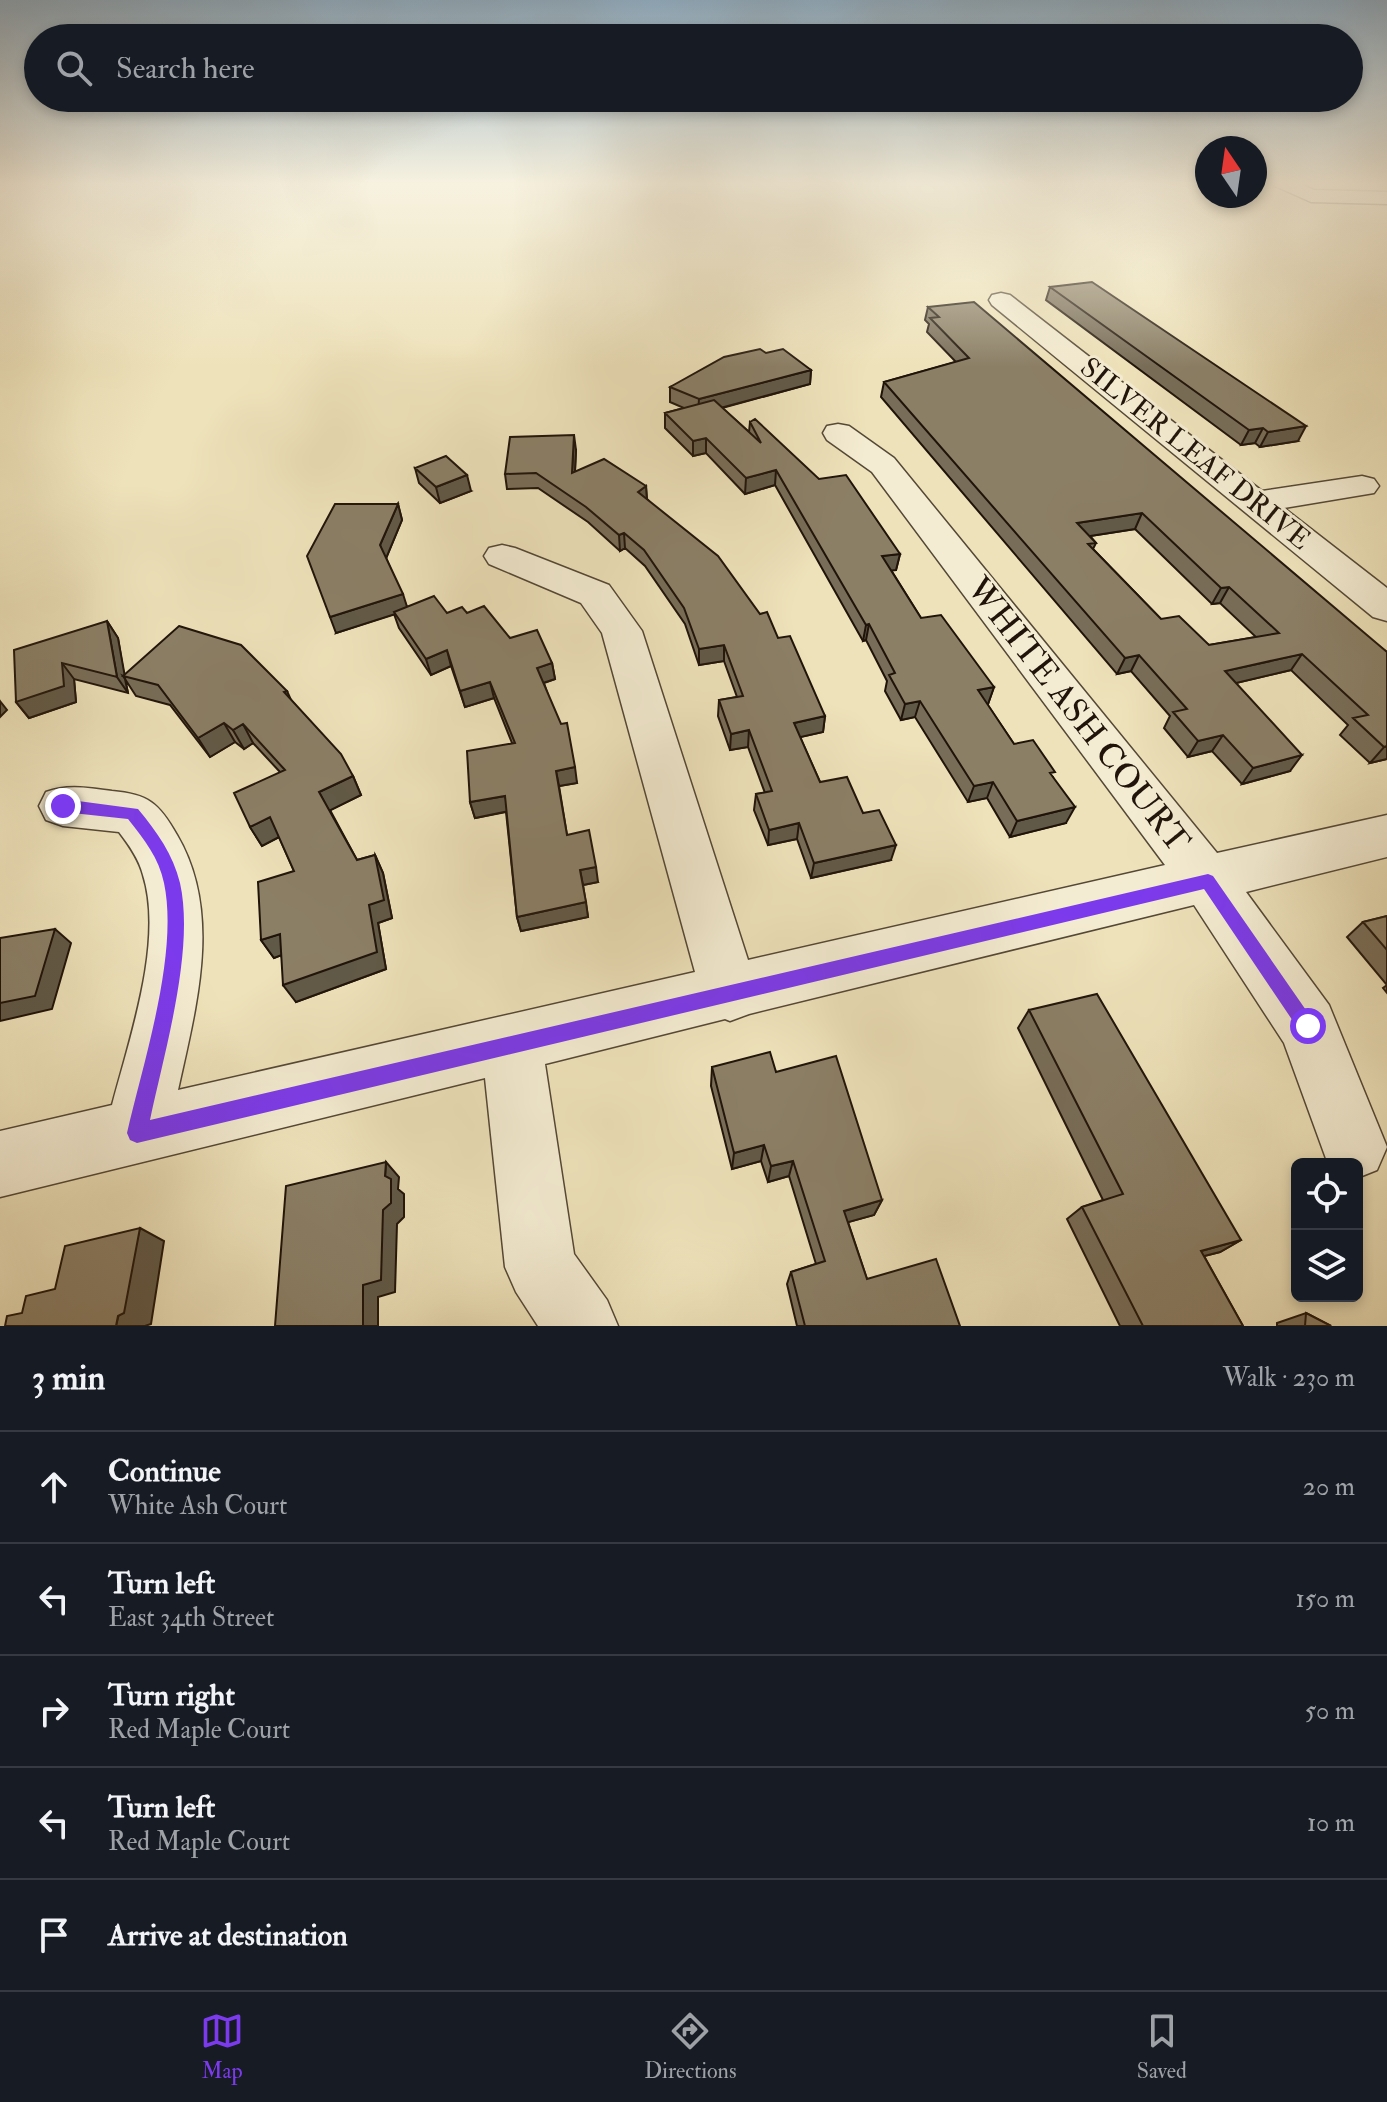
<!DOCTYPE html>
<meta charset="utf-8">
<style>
body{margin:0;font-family:"IM FELL Double Pica",serif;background:#20242c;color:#f1f3f6}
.controls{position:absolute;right:24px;bottom:24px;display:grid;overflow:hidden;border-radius:12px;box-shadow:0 4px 12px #0003}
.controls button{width:72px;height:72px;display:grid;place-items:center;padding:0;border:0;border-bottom:2px solid #363941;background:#171b24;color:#f1f3f6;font:40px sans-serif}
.compass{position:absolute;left:1195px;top:136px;width:72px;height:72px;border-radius:50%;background:#171b24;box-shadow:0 4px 12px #0003;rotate:347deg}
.stop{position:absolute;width:24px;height:24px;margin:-18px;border:6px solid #7c3aed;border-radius:50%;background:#fff}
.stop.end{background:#7c3aed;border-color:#fff;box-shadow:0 2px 8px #0008}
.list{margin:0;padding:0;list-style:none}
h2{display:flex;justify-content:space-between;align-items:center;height:104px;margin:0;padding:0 32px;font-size:34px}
h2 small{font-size:26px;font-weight:400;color:#9ea1a6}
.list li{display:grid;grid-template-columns:52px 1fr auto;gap:24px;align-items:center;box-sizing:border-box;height:112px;padding:0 32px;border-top:2px solid #363941}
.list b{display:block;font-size:30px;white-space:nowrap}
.list p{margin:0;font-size:26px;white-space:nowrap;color:#9ea1a6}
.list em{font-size:26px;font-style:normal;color:#9ea1a6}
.icon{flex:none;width:44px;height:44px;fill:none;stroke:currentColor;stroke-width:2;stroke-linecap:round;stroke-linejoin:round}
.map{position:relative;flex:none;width:1387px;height:1326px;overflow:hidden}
.search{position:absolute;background:#171b24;box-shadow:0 4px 12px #0003;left:24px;right:24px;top:24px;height:88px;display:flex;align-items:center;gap:20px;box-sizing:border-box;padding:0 28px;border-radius:44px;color:#9ea1a6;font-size:30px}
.sheet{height:664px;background:#171b24}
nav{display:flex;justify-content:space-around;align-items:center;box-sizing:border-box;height:112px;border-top:2px solid #363941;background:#171b24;font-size:22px;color:#9ea1a6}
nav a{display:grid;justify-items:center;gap:4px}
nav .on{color:#7c3aed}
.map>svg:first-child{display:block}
</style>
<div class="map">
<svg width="1387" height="1326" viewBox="0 0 1387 1326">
<rect width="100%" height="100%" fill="#eee2ba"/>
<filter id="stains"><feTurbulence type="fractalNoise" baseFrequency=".0025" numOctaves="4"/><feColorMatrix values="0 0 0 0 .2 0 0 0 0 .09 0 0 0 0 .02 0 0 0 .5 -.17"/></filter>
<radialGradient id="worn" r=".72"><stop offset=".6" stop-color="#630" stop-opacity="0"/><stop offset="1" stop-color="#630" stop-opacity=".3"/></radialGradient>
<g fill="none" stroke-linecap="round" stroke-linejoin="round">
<!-- minor casing -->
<g stroke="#544836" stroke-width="3">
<path id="minor" d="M1273 182H1296L1314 190 1387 192V204L1311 202 1275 186Z
M1001 293 1010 295 1262 491 1362 476 1374 479 1379 486 1374 493 1284 508 1387 588V621L1373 617 992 305 989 300 992 295Z
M838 424 849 426 894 458 1217 853 1387 815V857L1246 892 1329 1005 1387 1147 1377 1170 1357 1178V1164H1328L1284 1043 1194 905 749 1014 730 1021 725 1019 545 1064 574 1254 607 1300 618 1326H538L516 1292 505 1267 485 1078 0 1197V1131L112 1105C129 1040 164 941 143 875 139 859 129 845 119 832L63 826 46 820 39 806 46 792C68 784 88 788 112 791 148 794 159 803 177 835 223 913 196 1007 178 1090L695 972 602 633 581 603 489 564 484 556 489 548 502 545 515 548 609 585 642 631 748 960 1165 865 872 472 827 440 823 433 827 426Z"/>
</g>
<!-- minor -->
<use href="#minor" fill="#f4ecd2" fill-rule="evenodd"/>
</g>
<!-- wall -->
<path fill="#786d58" stroke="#20140a" stroke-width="2" fill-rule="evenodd" d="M1050 287 1298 441 1260 447 1255 443 1241 445 1046 300Z
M928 307 1387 652V759L1370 763 1340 735 1348 725 1291 670 1236 683 1290 771 1242 784 1212 751 1188 757 1164 728 1170 716 1131 671 1117 674 881 397 884 382 956 362 927 332 929 324 925 320ZM1135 529 1212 604 1220 603 1256 637 1209 645 1161 619 1093 549 1096 543 1090 536Z
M766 353 811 370 810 384 722 408 749 432 750 422 900 554 896 570H891L921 618 994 687 988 704H987L1014 744 1053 777 1066 823 1010 837 987 798 968 802 915 717 901 720 885 691 887 681 866 640 863 641 775 485 745 494 706 453 693 456 665 428V413L684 408 670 402V387Z
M576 450 575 472 646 486 647 499 778 638 825 716 823 732 800 737 820 782 863 813 891 860 811 878 797 839 768 845 754 810 756 794 765 793 748 747 730 750 718 716 719 700 737 697 724 661 699 665 685 624 645 566 625 548 620 551 588 522 538 488 507 489 505 474Z
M415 468 471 491 440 503 419 483Z
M398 504 402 520 386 558 407 607 447 613H467L552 663 555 679 544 683 577 783 559 786 567 835 598 882 583 885 588 917 521 931 517 917 506 812 475 818 470 802 512 743 494 698 465 707 451 666 431 675 399 628 394 614 336 633Z
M107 621 118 638 124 675 287 691 291 700 353 776 361 795 330 810 357 860 375 855 383 873 392 918 378 923 386 969 296 1002 281 955 274 958 261 940 294 871 279 837 262 846 250 827 280 772 253 743 244 749 235 742 210 757 170 705 136 696 125 679 128 693 74 679 76 702 29 718 16 702Z
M1387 916V993L1383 988 1387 985 1347 937 1363 922Z
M1029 1010 1241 1240 1220 1252 1204 1256 1243 1326H1120L1067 1219 1082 1207 1103 1200 1018 1028Z
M712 1067 776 1072 882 1200 874 1215 848 1222 867 1279 960 1326H797L787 1284 791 1272 816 1264 789 1176 768 1182 761 1161 732 1169 711 1086Z
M1306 1313 1331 1326H1277V1323Z"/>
<!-- shaded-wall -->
<path fill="#615947" stroke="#20140a" stroke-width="2" d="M811 370 810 384 698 414 699 399Z
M1306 426 1298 441 1260 447 1268 432Z
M1263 428 1255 443 1241 445 1249 430Z
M574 435 576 450 574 489 572 473Z
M706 438V453L693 456V441Z
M776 470 775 485 745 494 746 478Z
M467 475 471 491 440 503 436 487Z
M646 486 647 502 638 492Z
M398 504 402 520 385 561 380 545Z
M1142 513 1135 529 1071 539 1077 523Z
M624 533 625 548 620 551 619 535Z
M900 554 896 570 879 572 882 556Z
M1229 587 1220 603 1212 604 1221 588Z
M403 594 408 610 336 633 330 617Z
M107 621 118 638 125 677 123 676 125 679 128 693 117 677Z
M869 624 866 640 863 641 866 625Z
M724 645V661L699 665V649Z
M447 650 451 666 431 675 426 659Z
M1302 654 1291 670 1215 688 1225 671Z
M1139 655 1131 671 1117 674 1125 658Z
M62 663 74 679 76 702 29 718 16 702Z
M552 663 555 679 540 684 537 668Z
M490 682 494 698 465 707 460 691Z
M994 687 988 704 973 706 978 690Z
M0 701 7 710 0 717Z
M920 701 915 717 901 720 905 704Z
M825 716 823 732 792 739 794 723Z
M224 723 235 742 210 757 198 738Z
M243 724 253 743 244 749 233 730Z
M749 730 748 747 730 750 731 734Z
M1223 735 1212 751 1188 757 1198 741Z
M1387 746V759L1370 763 1384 747Z
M1302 755 1290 771 1242 784 1253 768Z
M575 767 577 783 559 786 556 771Z
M353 776 361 795 329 811 319 792Z
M993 782 987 798 968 802 974 786Z
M505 796 509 811 475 818 470 802Z
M1075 807 1066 823 1010 837 1017 821Z
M270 817 281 836 262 846 250 827Z
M799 823 797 839 768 845 769 830Z
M896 845 891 860 811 878 814 863Z
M375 855 383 873 392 918 378 923 386 969 296 1002 283 985 369 905Z
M596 867 598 882 583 885 580 870Z
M586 902 588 917 521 931 517 917Z
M55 929 71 943 52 1009 0 1021V1003Z
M280 934 292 951 274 958 261 940Z
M764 1145 761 1161 732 1169 734 1153Z
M793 1161 789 1176 768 1182 771 1166Z
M386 1162 399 1177 398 1189 404 1194V1217L397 1224 395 1292 378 1297V1326H363V1285L383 1210Z
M882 1200 874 1215 838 1225 844 1211Z
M140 1228 164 1241 151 1324 145 1326H116Z
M1241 1240 1220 1252 1181 1262 1201 1251Z"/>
<!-- building -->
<path fill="#8b7f66" stroke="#20140a" stroke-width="2" fill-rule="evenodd" d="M1092 282 1306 426 1268 432 1263 428 1249 430 1050 287Z
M974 302 1387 652V746L1384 747 1353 718 1368 715 1302 654 1225 671 1302 755 1253 768 1223 735 1198 741 1173 712 1187 709 1139 655 1125 658 884 382 969 358 930 318 939 317 928 307ZM1142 513 1221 588 1229 587 1279 633 1209 645 1179 616 1161 619 1088 544 1096 543 1077 523Z
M760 349 766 353 783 349 811 370 699 399 670 387 724 357Z
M714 400 761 443 750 422 755 419 819 479 846 475 900 554 882 556 921 618 941 615 994 687 978 690 1014 744 1033 740 1055 772 1050 773 1075 807 1017 821 993 782 974 786 920 701 905 704 889 675 895 673 869 624 866 625 776 470 746 478 706 438 693 441 665 413Z
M574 435 572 473 604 459 646 486 638 492 718 556 760 614 767 612 778 638 790 636 825 716 794 723 820 782 847 777 863 813 879 810 896 845 814 863 799 823 769 830 756 794 772 791 749 730 731 734 719 700 743 696 724 645 699 649 684 608 644 550 624 533 619 535 586 507 536 473 505 474 510 437Z
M446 456 467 475 436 487 415 468Z
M335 504H398L380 545 403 594 330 617 307 556Z
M434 596 447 613 462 607 467 613 484 606 510 638 537 630 552 663 537 668 561 724 567 723 575 767 556 771 567 835 589 830 596 867 580 870 586 902 517 917 505 796 470 802 467 751 515 743 490 682 460 691 447 650 426 659 394 612Z
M107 621 117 677 62 663 64 686 16 702 14 650Z
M179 626 241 645 287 691 284 692 341 754 353 776 319 792 357 860 375 855 384 900 369 905 377 952 283 985 280 934 261 940 258 882 294 871 270 817 250 827 234 793 285 770 243 724 233 730 224 723 198 738 158 685 123 676Z
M1387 916V950L1363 922Z
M55 929 35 996 0 1003V938Z
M1097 994 1241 1240 1201 1251 1243 1326H1143L1082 1207 1123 1194 1029 1010Z
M770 1052 776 1072 836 1056 882 1200 844 1211 867 1279 936 1259 960 1326H805L791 1272 825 1261 793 1161 771 1166 764 1145 734 1153 712 1067Z
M386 1162 385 1176 391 1179V1203L383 1210 381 1280 363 1285V1326H275L286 1186Z
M140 1228 124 1313 118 1316 116 1326H5L7 1316 22 1313 26 1296 55 1289 65 1246Z
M1306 1313 1331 1326H1305Z"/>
<!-- sky -->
<linearGradient id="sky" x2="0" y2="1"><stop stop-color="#8eaabe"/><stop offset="0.5" stop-color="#f7f2e0"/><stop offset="1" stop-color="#f7f2e0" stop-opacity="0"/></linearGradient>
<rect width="1387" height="367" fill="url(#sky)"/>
<!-- route -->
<path fill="#7c3aed" d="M63 799 138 809C157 832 173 854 180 883 195 950 164 1053 150 1120L1208 874 1213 876 1317 1026 1314 1033 1308 1035 1301 1033 1204 889 137 1143 130 1140 127 1133C143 1063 179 954 164 883 159 858 144 839 128 819L63 812 55 806Z"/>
<g text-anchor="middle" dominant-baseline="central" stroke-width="6" stroke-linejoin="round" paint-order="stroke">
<!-- far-street labels -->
<g font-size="28" fill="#20140a" stroke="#f4ecd2">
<text transform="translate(1195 454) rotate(39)">SILVER LEAF DRIVE</text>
</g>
<!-- street labels -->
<g font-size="34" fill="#20140a" stroke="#f4ecd2">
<text transform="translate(1078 715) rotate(52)">WHITE ASH COURT</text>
</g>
</g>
<rect width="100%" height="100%" filter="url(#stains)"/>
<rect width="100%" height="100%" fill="url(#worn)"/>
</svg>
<div class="controls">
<button><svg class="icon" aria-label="locate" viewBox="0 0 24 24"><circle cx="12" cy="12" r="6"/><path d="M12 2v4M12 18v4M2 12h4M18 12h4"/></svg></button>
<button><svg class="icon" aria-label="layers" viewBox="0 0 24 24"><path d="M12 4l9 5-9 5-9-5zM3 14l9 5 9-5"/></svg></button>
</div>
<svg class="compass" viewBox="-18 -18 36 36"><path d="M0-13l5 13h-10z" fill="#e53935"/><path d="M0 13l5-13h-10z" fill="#9ea1a6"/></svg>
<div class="stop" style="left:1308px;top:1026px"></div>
<div class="stop end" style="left:63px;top:806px"></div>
<div class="search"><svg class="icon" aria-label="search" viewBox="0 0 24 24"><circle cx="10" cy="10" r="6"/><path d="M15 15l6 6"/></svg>Search here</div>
</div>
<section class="sheet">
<h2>3 min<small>Walk · 230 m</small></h2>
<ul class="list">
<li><svg class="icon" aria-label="ahead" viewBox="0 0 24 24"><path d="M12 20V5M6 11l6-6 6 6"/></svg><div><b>Continue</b><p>White Ash Court</p></div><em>20 m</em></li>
<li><svg class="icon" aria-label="left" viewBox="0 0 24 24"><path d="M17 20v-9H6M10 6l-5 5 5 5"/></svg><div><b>Turn left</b><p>East 34th Street</p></div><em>150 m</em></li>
<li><svg class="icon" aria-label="right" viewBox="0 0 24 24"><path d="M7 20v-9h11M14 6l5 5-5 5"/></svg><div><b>Turn right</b><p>Red Maple Court</p></div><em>50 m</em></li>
<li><svg class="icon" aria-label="left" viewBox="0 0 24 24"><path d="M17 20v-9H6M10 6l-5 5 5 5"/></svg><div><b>Turn left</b><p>Red Maple Court</p></div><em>10 m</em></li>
<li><svg class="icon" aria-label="arrive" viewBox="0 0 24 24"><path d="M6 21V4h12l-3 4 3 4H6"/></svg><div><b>Arrive at destination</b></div></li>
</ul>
</section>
<nav>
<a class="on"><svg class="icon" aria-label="map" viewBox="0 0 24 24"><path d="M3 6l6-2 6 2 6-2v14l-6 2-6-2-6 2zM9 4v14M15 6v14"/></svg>Map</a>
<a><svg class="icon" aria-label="directions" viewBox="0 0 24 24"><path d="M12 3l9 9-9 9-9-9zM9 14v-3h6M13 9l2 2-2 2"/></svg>Directions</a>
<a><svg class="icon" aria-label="saved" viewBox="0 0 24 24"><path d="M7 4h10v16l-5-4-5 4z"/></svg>Saved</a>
</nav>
